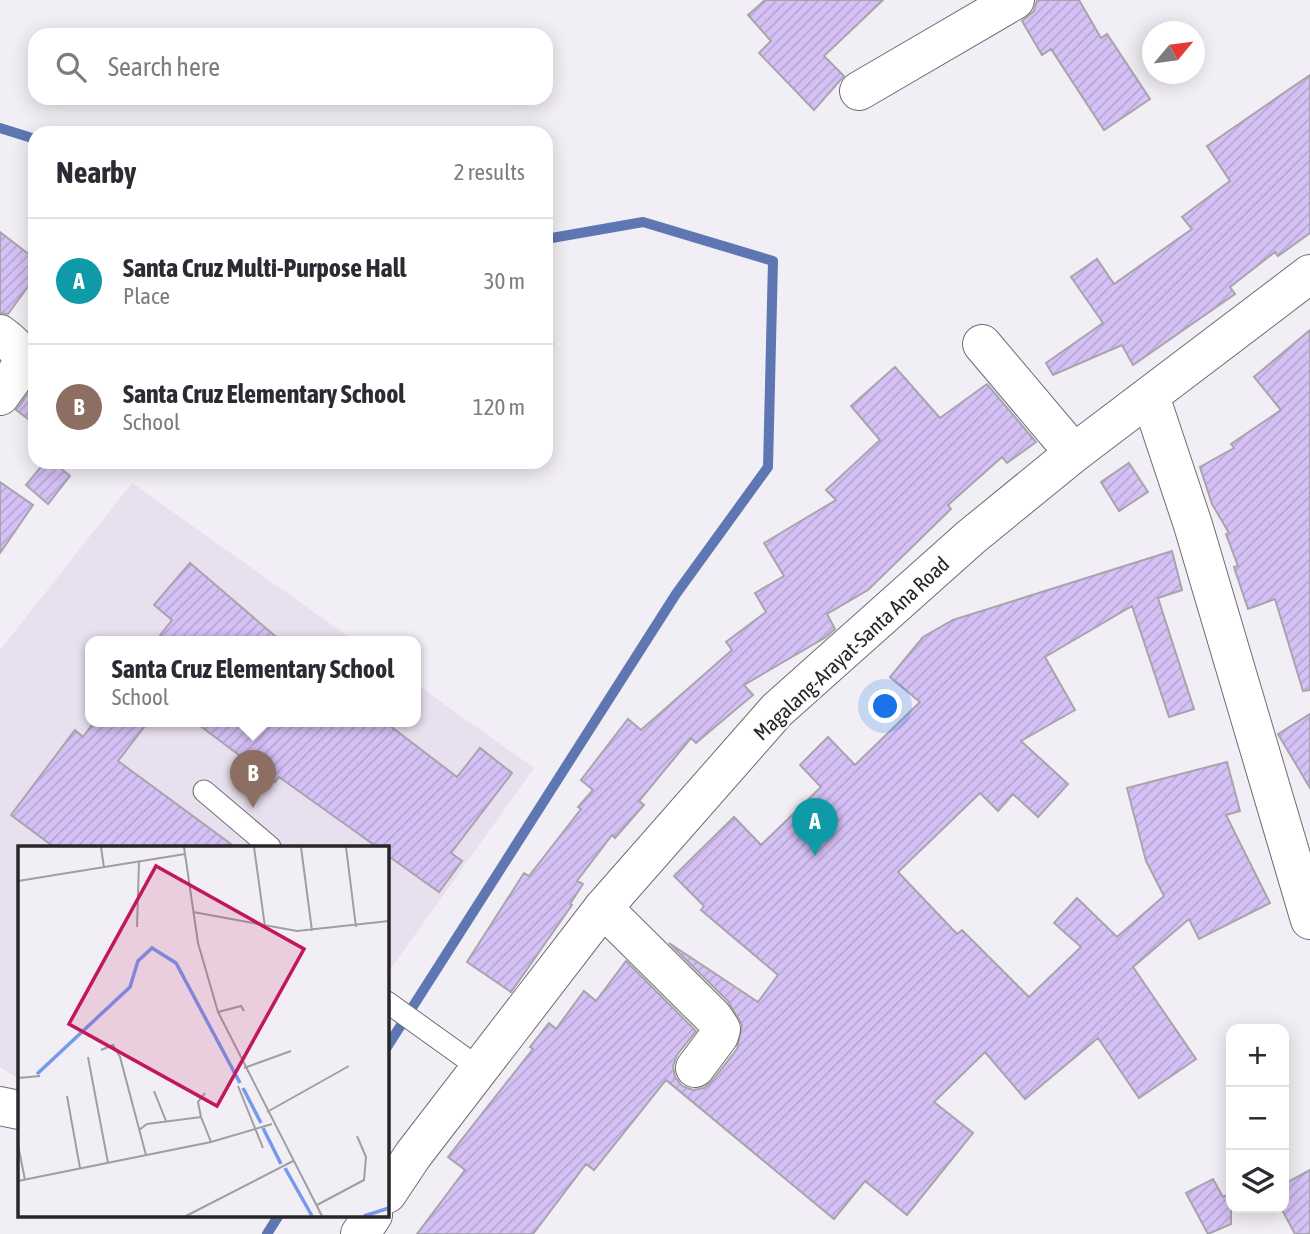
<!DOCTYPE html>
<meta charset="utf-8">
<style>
body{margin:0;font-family:"Asap Condensed",sans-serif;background:#f7f7f7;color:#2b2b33}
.controls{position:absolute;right:21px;bottom:21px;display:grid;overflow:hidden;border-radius:14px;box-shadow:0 4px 18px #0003}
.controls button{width:63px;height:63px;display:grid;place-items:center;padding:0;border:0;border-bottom:2px solid #e1e1e2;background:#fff;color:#2b2b33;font:35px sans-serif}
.compass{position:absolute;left:1142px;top:21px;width:63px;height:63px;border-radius:50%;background:#fff;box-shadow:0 4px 18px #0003;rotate:61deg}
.you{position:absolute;left:886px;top:707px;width:24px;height:24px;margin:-18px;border:5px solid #fff;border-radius:50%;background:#1a73e8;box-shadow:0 0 0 10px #1a73e833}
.badge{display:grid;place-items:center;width:46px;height:46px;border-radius:50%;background:#d93025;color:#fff;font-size:23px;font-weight:700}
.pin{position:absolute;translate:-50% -58px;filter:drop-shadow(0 2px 4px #0008)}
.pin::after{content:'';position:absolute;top:37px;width:24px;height:21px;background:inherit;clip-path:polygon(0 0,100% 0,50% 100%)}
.popup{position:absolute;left:85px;top:636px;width:336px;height:91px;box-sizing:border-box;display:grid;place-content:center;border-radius:14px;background:#fff;filter:drop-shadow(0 2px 5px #0005);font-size:23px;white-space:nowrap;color:#7c7c81}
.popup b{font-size:26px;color:#2b2b33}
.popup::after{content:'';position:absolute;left:50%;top:100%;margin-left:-14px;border:14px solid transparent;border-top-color:#fff}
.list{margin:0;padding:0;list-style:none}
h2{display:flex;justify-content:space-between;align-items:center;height:91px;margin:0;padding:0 28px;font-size:30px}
h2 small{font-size:23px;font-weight:400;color:#7c7c81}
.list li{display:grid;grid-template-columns:46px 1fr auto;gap:21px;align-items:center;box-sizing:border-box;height:126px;padding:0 28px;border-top:2px solid #e1e1e2}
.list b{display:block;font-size:26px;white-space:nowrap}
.list p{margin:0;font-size:23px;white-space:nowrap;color:#7c7c81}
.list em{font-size:23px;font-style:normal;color:#7c7c81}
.icon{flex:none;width:38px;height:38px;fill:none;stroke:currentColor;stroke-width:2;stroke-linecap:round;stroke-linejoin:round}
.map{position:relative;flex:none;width:1310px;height:1234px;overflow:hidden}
.search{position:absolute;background:#fff;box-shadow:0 4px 18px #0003;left:28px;top:28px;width:525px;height:77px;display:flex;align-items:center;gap:18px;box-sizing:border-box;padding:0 24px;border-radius:21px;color:#7c7c81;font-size:26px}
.panel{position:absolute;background:#fff;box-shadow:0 4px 18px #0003;left:28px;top:126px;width:525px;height:343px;border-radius:21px}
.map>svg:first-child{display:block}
</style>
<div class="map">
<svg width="1310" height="1234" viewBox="0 0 1310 1234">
<defs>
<pattern id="building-hatch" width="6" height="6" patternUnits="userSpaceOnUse" patternTransform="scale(1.75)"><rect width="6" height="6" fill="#d5c1f6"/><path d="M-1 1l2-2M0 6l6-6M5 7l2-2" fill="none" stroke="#b7a6d3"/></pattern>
</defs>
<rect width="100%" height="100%" fill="#f2eef5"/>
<!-- built -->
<path fill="#e8e0ee" d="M132 483 356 642H90V722H416V684L534 768 387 974V847H19V1079L0 1067V650Z"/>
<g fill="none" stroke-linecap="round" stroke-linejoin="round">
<!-- stream -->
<path stroke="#5e77b2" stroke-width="10" d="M0 128 35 139
M387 1047 676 594 768 467 773 261 643 222 546 239
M267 1234 279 1215"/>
</g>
<!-- building -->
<path fill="url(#building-hatch)" stroke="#a7a5ab" stroke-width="2" d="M765 0H883L824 56 844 76 814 110 759 53 771 41 748 15Z
M1037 0H1079L1101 38 1107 34 1150 99 1104 130 1051 49 1042 55 1022 21 1034 11Z
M1310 75V233L1278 256 1275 252 1230 287 1235 294 1133 365 1122 345 1053 375 1046 363 1103 323 1071 277 1097 259 1114 284 1192 229 1182 217 1230 181 1207 146Z
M0 232 35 259V277L8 314 0 313Z
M1310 330V690L1303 691 1275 599 1248 609 1234 567 1238 566 1226 534 1229 533 1212 504 1200 467 1234 448 1231 444 1281 410 1254 377Z
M895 367 940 418 987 384 1036 442 1007 463 1002 457 948 505 951 509 868 590 827 614 835 629 826 637 744 685 753 695 696 743 691 738 639 801 644 805 615 838 612 835 577 881 583 884 570 904 572 905 511 992 467 962 524 873 529 876 581 809 578 807 593 790 581 780 628 719 641 730 732 650 726 642 766 612 755 593 784 576 764 543 836 500 826 490 880 440 851 406Z
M35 384V424L16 410Z
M45 462H53L70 476 48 504 26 485Z
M1129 463 1148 492 1119 511 1101 482Z
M0 482 33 505 0 553Z
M1172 551 1182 590 1158 598 1194 709 1169 717 1132 606 1045 657 1075 710 1021 741 1068 784 1038 817 1013 794 998 811 980 793 898 872 957 934 962 930 1029 997 1081 947 1054 923 1077 898 1117 937 1164 896 1146 861 1127 788 1227 762 1240 811 1226 815 1270 903 1199 939 1189 919 1133 967 1196 1059 1139 1098 1098 1038 1025 1099 985 1052 934 1102 973 1133 907 1215 865 1181 834 1219 666 1080 594 1170 586 1164 533 1234H417L465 1170 448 1157 533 1049 530 1047 549 1023 556 1029 584 991 596 1001 626 961 696 1031 677 1055 673 1066 675 1077 682 1086 693 1090 704 1088 712 1081 737 1049 742 1025 728 1001 669 943 758 1002 778 975 701 910 704 906 674 876 734 817 761 845 821 787 800 765 828 737 855 765 920 702 890 677 923 637 953 620Z
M190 563 282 642H155L172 620 154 605Z
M1310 714V788L1278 734Z
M94 722H148L118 761 235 847H54L11 815 75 730 83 737Z
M195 722H385L457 777 480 748 512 773 451 853 462 861 439 892 387 855V847H377L279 777 275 782Z
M1310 1170V1234H1295L1281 1208H1284V1184Z
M1213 1179 1223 1197 1231 1193V1224L1208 1234 1186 1193Z"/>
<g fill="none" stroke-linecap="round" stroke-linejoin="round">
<!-- lane casing -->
<g stroke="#6f6c72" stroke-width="23">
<path id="lane" d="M204 791 270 847
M387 1002 479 1068"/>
</g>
<!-- street casing -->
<g stroke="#6f6c72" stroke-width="40">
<path id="street" d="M859 91 1015 0
M0 334C34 359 21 366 0 396
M982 344 1074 453
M1150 396 1193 525 1310 920
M603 908 713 1017 721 1029 719 1036 695 1068
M0 1106 19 1110"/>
</g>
<!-- primary casing -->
<g stroke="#6f6c72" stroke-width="40">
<path id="primary" d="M387 1194 413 1155 603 908 777 710 971 537 1074 453 1310 274
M360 1234 373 1215"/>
</g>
<!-- lane -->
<use href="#lane" stroke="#fff" stroke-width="21"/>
<!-- street -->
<use href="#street" stroke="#fff" stroke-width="38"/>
<!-- primary -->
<use href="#primary" stroke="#fff" stroke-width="38"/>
</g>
<g text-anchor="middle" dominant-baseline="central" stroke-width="5" stroke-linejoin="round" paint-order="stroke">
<!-- street labels -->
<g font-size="21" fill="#282629" stroke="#fefdfe">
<text transform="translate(851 648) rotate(-43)">Magalang-Arayat-Santa Ana Road</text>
</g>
</g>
<!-- overview -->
<g transform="translate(18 846)">
<rect width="371" height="371" fill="#f2eef5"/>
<path fill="none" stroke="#759aec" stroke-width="3.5" d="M19 228 112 141 120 115 134 102 158 117 222 237M225 242 243 277M245 282 263 318M267 322 294 370M346 370 371 362"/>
<path fill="none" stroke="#a19ea3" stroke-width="2" d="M83 1 86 22M166 1 180 97 200 166 304 370M236 1 247 81M283 1 294 85M328 1 338 81M0 35 167 8M175 66 279 85 371 75M119 81 121 16M200 166 223 160 226 165M83 204 95 199 102 211 128 309M70 211 90 317M226 222 273 205M0 232 22 230M220 240 245 302M136 245 148 275M49 250 62 322M249 266 331 220M183 271 180 256 187 247M121 284 129 278 183 271 193 296M0 299 7 334M0 335 193 296 254 278M299 359 346 334 348 311 339 290M168 370 275 315"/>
<path fill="#c2185b" fill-opacity="0.15" stroke="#c2185b" stroke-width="3.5" d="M138 20 286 103 199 260 51 178Z"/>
<rect width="371" height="371" fill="none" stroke="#282629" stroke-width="3.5"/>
</g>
</svg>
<div class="controls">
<button>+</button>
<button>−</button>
<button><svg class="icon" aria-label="layers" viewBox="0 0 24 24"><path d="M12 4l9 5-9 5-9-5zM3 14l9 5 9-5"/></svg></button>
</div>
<svg class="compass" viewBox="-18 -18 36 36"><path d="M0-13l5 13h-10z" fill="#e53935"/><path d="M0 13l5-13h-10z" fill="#7c7c81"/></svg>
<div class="you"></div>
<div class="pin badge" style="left:815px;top:856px;background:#0f9aa8">A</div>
<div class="pin badge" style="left:253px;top:808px;background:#8d6e63">B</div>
<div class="popup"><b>Santa Cruz Elementary School</b>School</div>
<div class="search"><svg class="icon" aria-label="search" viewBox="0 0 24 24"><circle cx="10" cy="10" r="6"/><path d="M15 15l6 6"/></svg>Search here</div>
<section class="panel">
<h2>Nearby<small>2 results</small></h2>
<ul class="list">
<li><span class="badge" style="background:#0f9aa8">A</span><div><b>Santa Cruz Multi-Purpose Hall</b><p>Place</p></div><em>30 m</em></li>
<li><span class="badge" style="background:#8d6e63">B</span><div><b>Santa Cruz Elementary School</b><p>School</p></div><em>120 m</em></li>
</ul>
</section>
</div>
